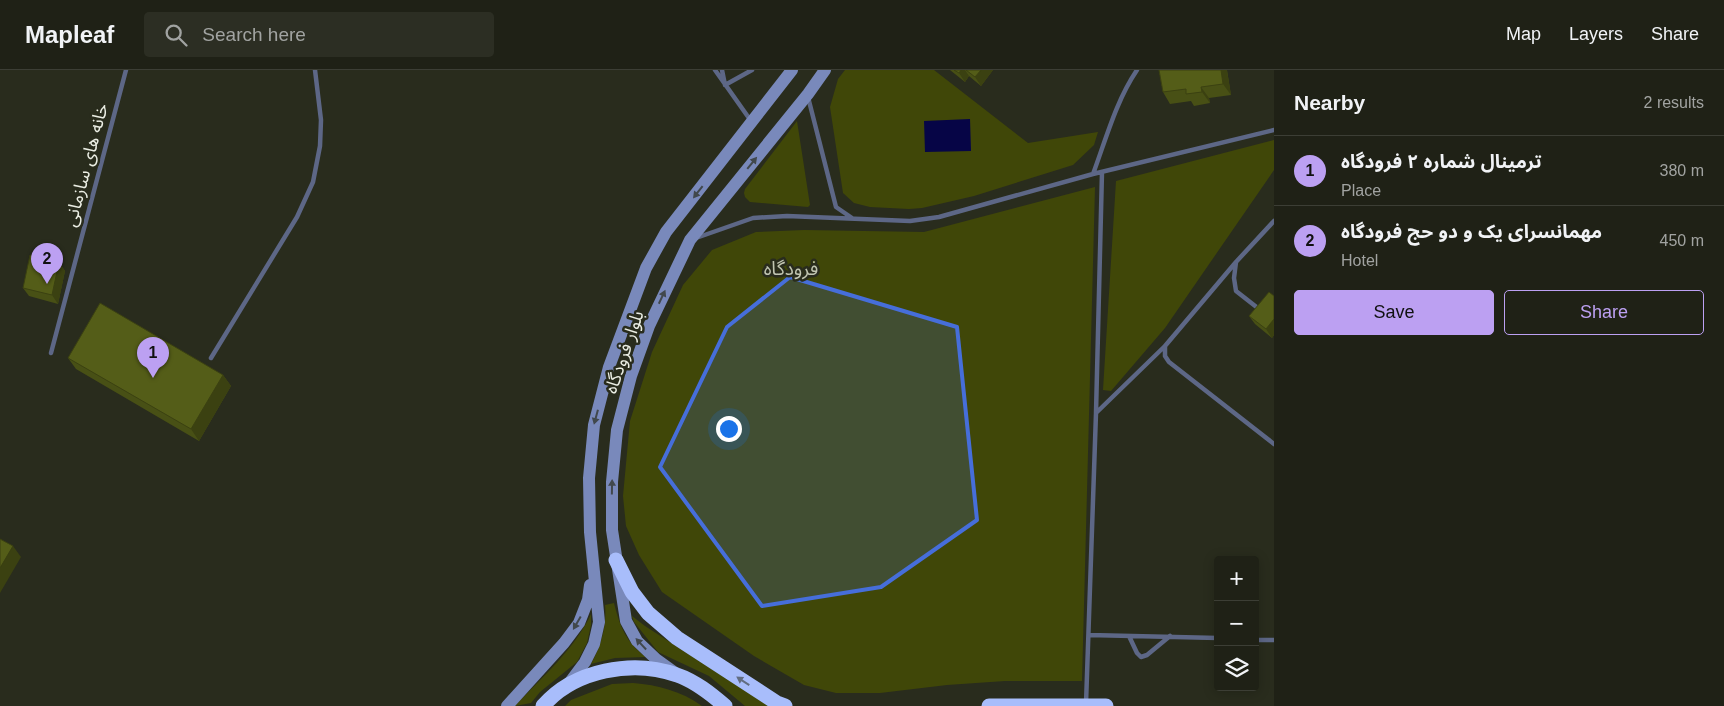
<!DOCTYPE html>
<meta charset="utf-8">
<style>
body{margin:0;font-family:Helvetica,"Noto Sans Arabic",sans-serif;background:#2c2e23;color:#f1f3f6}
.controls{position:absolute;right:15px;bottom:15px;display:grid;overflow:hidden;border-radius:5px;box-shadow:0 2px 12px #0003}
.controls button{width:45px;height:45px;display:grid;place-items:center;padding:0;border:0;border-bottom:1px solid #3c3e35;background:#1f2116;color:#f1f3f6;font:25px sans-serif}
.you{position:absolute;left:728px;top:358px;width:18px;height:18px;margin:-12px;border:4px solid #fff;border-radius:50%;background:#1a73e8;box-shadow:0 0 0 8px #1a73e833}
.badge{display:grid;place-items:center;width:32px;height:32px;border-radius:50%;background:#bca0f2;color:#111;font-size:16px;font-weight:700}
.pin{position:absolute;translate:-50% -41px;filter:drop-shadow(0 1px 2px #0008)}
.pin::after{content:'';position:absolute;top:26px;width:18px;height:15px;background:inherit;clip-path:polygon(0 0,100% 0,50% 100%)}
.list{margin:0;padding:0;list-style:none}
h2{display:flex;justify-content:space-between;align-items:center;height:65px;margin:0;padding:0 20px;font-size:21px}
h2 small{font-size:16px;font-weight:400;color:#a1a3a1}
.list li{display:grid;grid-template-columns:32px 1fr auto;gap:15px;align-items:center;box-sizing:border-box;height:70px;padding:0 20px;border-top:1px solid #3c3e35}
.list b{display:block;font-size:19px;white-space:nowrap}
.list p{margin:0;font-size:16px;white-space:nowrap;color:#a1a3a1}
.list em{font-size:16px;font-style:normal;color:#a1a3a1}
.actions{display:flex;gap:10px;padding:15px 20px}
.actions a{flex:1;padding:11px 0;border:1px solid #bca0f2;border-radius:5px;text-align:center;font-size:18px;color:#bca0f2}
.actions .main{background:#bca0f2;color:#111}
.icon{flex:none;width:28px;height:28px;fill:none;stroke:currentColor;stroke-width:2;stroke-linecap:round;stroke-linejoin:round}
.map{position:relative;flex:none;width:1274px;height:636px;overflow:hidden}
header{display:flex;align-items:center;gap:30px;box-sizing:border-box;height:70px;padding:0 25px;background:#1f2116;border-bottom:1px solid #3c3e35}
header strong{font-size:24px}
nav{display:flex;gap:28px;margin-inline-start:auto;font-size:18px}
.search{width:350px;height:45px;background:#2c2e23;display:flex;align-items:center;gap:12px;box-sizing:border-box;padding:0 18px;border-radius:5px;color:#a1a3a1;font-size:19px}
main{display:flex}
aside{flex:1;background:#1f2116}
.map>svg:first-child{display:block}
</style>
<header>
<strong>Mapleaf</strong>
<div class="search"><svg class="icon" aria-label="search" viewBox="0 0 24 24"><circle cx="10" cy="10" r="6"/><path d="M15 15l6 6"/></svg>Search here</div>
<nav><a>Map</a><a>Layers</a><a>Share</a></nav>
</header>
<main>
<div class="map">
<svg width="1274" height="636" viewBox="0 0 1274 636">
<rect width="100%" height="100%" fill="#292c1d"/>
<!-- green -->
<path fill="#404708" d="M845 0H934L1028 73 1098 62 1094 75 1073 95 974 126 922 138 909 139 870 137 854 133 843 123 830 37 838 9Z
M797 51 810 135 808 137 750 132 745 127 744 123 745 119Z
M1274 70V100L1165 258 1111 321 1103 320 1116 111Z
M1095 117 1082 611H1005L947 615 880 623H836L804 615 754 586 662 522 639 485 626 456 623 426 630 351 652 282 683 215 712 180 756 162 804 160 924 162Z
M614 533C620 557 626 572 646 587L615 588 591 594C601 576 607 556 605 535Z
M628 536 632 546 645 556 769 636H745L709 606 658 582 634 552Z
M591 544V555L587 573 577 592 540 622 531 633 515 636C542 607 574 580 591 544Z
M633 613C658 615 681 621 702 636H565L571 630 612 614Z"/>
<!-- water -->
<path fill="#060546" d="M970 49 971 81 925 82 924 51Z"/>
<g fill="none" stroke-linecap="round" stroke-linejoin="round">
<!-- lane -->
<path stroke="#5d6786" stroke-width="4.5" d="M715 0 751 51
M722 0 725 15 752 0
M808 27 836 137 852 148
M1093 104 1274 60
M696 168 753 148 787 146 910 151 939 147 1093 104C1106 69 1116 31 1137 0
M1236 192 1165 276V286L1169 292 1274 374
M1259 239 1236 221 1234 208 1236 192 1274 151
M51 283 126 0
M211 288 297 147 313 112 320 76 321 50 315 0
M1096 343 1102 102
M1089 565 1218 568
M1129 566 1137 583 1141 587 1147 585 1170 566
M1255 570H1274
M1086 634 1096 343 1165 276"/>
<!-- secondary -->
<path stroke="#7989bb" stroke-width="12" d="M674 602 656 589 637 571 626 551 612 460V412L617 360 631 306 649 256 690 170 808 24 825 0
M567 616 585 592 594 574 599 552 590 462 589 408 594 355 609 297 646 198 666 162 792 0
M507 636 564 573 579 553 588 530 590 515"/>
<!-- highway -->
<path stroke="#a8bdfb" stroke-width="15" d="M616 490 632 522 648 543 677 568 777 633 785 636
M543 636C574 600 633 589 677 605 695 611 711 624 725 636
M989 636H1106"/>
</g>
<!-- wall -->
<path fill="#485015" d="M950 0H993L981 16 969 6 965 12Z
M1159 0H1227L1231 25 1209 28 1210 33 1194 36 1191 31 1170 34 1163 22Z
M59 192 65 201 58 234 29 226 23 218Z
M1274 226V265L1272 268 1255 254 1249 246Z
M68 288 223 305 231 316 199 371 76 299Z"/>
<!-- shaded-wall -->
<path fill="#3b4111" d="M961 0H965L969 6 965 12 959 3Z
M981 0H993L981 16 975 7Z
M1221 0H1227V1L1231 25 1223 14Z
M1201 17 1209 28 1210 33 1202 22Z
M59 192 65 201 58 234 52 225Z
M1274 249V265L1272 268 1266 259Z
M223 305 231 316 199 371 191 359Z
M13 476 21 487 0 523V498Z"/>
<!-- building -->
<path fill="#545d18" stroke="#3b4111" d="M954 0H961L959 3Z
M966 0H981L975 7Z
M1159 0H1221L1223 14 1201 17 1202 22 1186 24V19L1163 22Z
M30 185 59 192 52 225 23 218Z
M1269 222 1274 226V249L1266 259 1249 246Z
M100 233 223 305 191 359 68 288Z
M0 469 13 476 0 498Z"/>
<!-- one-way arrows -->
<defs><path id="oneway-solid" d="M-6-.8H1V-3.2L6.5 0L1 3.2V.8H-6Z" transform="scale(1.25)"/></defs>
<g fill="#41484c">
<use href="#oneway-solid" transform="translate(752 93) rotate(-51)"/>
<use href="#oneway-solid" transform="translate(698 122) rotate(128)"/>
<use href="#oneway-solid" transform="translate(662 227) rotate(-65)"/>
<use href="#oneway-solid" transform="translate(596 347) rotate(105)"/>
<use href="#oneway-solid" transform="translate(612 417) rotate(-89)"/>
<use href="#oneway-solid" transform="translate(577 553) rotate(120)"/>
<use href="#oneway-solid" transform="translate(641 574) rotate(-133)"/>
</g>
<use fill="#626d81" href="#oneway-solid" transform="translate(743 611) rotate(-147)"/>
<!-- marked area -->
<path fill="#466eda" fill-opacity="0.2" stroke="#466eda" stroke-width="4" stroke-linejoin="round" d="M790 207 957 257 977 450 881 517 762 536 660 397 727 257Z"/>
<g text-anchor="middle" dominant-baseline="central" stroke-width="5" stroke-linejoin="round" paint-order="stroke">
<!-- street labels -->
<g font-size="18" fill="#ebeee4" stroke="#292c1d">
<text transform="translate(86 95) rotate(-75)">خانه های سازمانی</text>
<text transform="translate(624 282) rotate(-71)">بلوار فرودگاه</text>
</g>
<!-- neighbourhood labels -->
<g font-size="19" fill="#c1c5b1" stroke="#292c1d">
<text x="791" y="198">فرودگاه</text>
</g>
</g>
</svg>
<div class="controls">
<button>+</button>
<button>−</button>
<button><svg class="icon" aria-label="layers" viewBox="0 0 24 24"><path d="M12 4l9 5-9 5-9-5zM3 14l9 5 9-5"/></svg></button>
</div>
<div class="you"></div>
<div class="pin badge" style="left:153px;top:308px">1</div>
<div class="pin badge" style="left:47px;top:214px">2</div>
</div>
<aside>
<h2>Nearby<small>2 results</small></h2>
<ul class="list">
<li><span class="badge">1</span><div><b>ترمينال شماره ۲ فرودگاه</b><p>Place</p></div><em>380 m</em></li>
<li><span class="badge">2</span><div><b>مهمانسرای یک و دو حج فرودگاه</b><p>Hotel</p></div><em>450 m</em></li>
</ul>
<div class="actions"><a class="main">Save</a><a>Share</a></div>
</aside>
</main>
